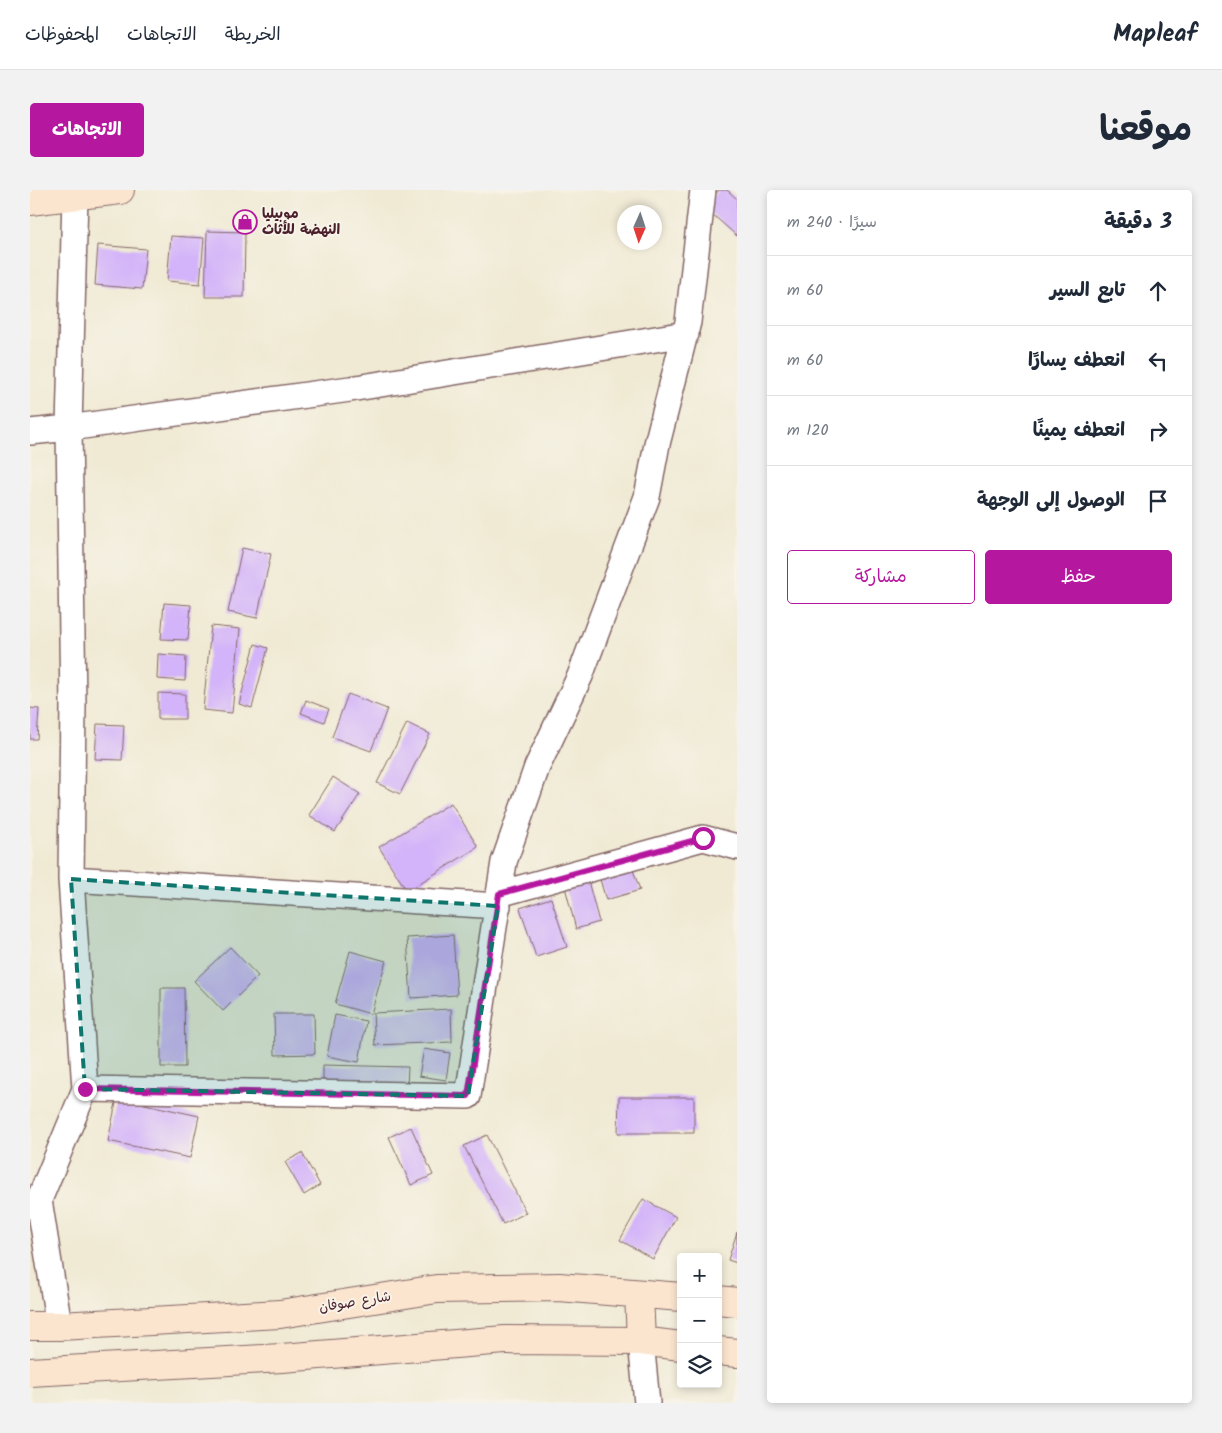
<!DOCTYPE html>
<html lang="ar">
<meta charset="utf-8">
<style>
body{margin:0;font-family:Kalam,"Playpen Sans Arabic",sans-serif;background:#f2f2f3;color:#1f2937;direction:rtl}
.controls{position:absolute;right:15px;bottom:15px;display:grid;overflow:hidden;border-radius:5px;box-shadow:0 2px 8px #0003}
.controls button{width:45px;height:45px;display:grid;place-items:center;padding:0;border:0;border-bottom:1px solid #e0e1e3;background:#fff;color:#1f2937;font:25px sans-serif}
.compass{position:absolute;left:587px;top:15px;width:45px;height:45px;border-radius:50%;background:#fff;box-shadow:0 2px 8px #0003;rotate:183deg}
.stop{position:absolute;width:15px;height:15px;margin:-11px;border:4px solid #b5179e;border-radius:50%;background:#fff}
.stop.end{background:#b5179e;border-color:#fff;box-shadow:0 1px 5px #0008}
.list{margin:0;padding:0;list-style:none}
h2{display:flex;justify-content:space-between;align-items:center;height:65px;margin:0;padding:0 20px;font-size:21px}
h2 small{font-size:16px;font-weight:400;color:#747a83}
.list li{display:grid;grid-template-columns:32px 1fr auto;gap:15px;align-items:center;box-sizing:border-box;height:70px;padding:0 20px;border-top:1px solid #e0e1e3}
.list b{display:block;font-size:19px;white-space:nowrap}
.list em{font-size:16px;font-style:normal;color:#747a83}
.actions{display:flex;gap:10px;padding:15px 20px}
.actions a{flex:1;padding:11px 0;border:1px solid #b5179e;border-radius:5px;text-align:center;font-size:18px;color:#b5179e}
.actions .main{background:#b5179e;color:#fff}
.icon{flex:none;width:28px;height:28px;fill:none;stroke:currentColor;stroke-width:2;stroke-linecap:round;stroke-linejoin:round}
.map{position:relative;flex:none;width:707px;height:1213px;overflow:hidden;direction:ltr;border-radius:5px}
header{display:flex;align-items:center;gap:30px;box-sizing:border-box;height:70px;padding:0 25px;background:#fff;border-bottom:1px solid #e0e1e3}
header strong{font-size:24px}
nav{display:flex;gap:28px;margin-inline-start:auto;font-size:18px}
.intro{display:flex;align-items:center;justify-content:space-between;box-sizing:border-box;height:120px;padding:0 30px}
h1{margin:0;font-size:35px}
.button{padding:12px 22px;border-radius:5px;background:#b5179e;color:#fff;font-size:18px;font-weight:700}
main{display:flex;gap:30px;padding:0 30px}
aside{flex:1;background:#fff;border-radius:5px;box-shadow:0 2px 8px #0003}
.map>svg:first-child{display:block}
</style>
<header>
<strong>Mapleaf</strong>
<nav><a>الخريطة</a><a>الاتجاهات</a><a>المحفوظات</a></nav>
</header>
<div class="intro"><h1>موقعنا</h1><a class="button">الاتجاهات</a></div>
<main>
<aside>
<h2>3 دقيقة<small>سيرًا · 240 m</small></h2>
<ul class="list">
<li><svg class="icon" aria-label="ahead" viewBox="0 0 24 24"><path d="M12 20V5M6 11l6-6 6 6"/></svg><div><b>تابع السير</b></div><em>60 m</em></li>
<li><svg class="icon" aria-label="left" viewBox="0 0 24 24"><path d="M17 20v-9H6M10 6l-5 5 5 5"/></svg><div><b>انعطف يسارًا</b></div><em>60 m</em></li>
<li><svg class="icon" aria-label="right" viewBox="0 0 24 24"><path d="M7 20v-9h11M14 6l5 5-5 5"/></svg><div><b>انعطف يمينًا</b></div><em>120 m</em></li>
<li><svg class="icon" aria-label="arrive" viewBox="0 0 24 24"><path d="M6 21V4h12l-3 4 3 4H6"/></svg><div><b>الوصول إلى الوجهة</b></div></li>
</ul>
<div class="actions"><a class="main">حفظ</a><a>مشاركة</a></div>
</aside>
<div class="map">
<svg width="707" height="1213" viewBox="0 0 707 1213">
<rect width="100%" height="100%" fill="#f7f3e8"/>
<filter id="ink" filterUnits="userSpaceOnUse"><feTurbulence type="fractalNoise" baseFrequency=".02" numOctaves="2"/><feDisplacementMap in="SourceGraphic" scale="10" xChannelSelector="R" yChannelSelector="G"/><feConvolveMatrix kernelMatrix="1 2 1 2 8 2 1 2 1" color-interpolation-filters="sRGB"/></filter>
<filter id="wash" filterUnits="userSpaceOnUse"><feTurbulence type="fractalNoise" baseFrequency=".0096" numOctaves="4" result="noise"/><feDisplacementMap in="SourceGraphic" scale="20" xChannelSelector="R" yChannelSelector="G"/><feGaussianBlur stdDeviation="1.12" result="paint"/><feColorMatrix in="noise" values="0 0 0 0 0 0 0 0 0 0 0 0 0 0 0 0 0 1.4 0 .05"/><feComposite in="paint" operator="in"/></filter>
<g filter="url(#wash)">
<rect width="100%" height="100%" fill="#f0ead4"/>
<g id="blocks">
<!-- building -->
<path fill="#d3b3f9" d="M689 0H697L707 9V46L674 17Z
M177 41 215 42 214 107H175Z
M141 46 174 48 170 94 137 91Z
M68 55 116 59 112 99 65 95Z
M212 358 241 364 227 428 198 422Z
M134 413 161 415 158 450 131 449Z
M181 436 210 439 202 523 173 520Z
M225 454 238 458 222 518 209 514Z
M128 464 156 466 155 491 127 489Z
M128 503 155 504V529H128Z
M318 504 357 519 341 561 302 547Z
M276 510 299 519 294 532 271 523Z
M0 518 9 519 7 549H0Z
M377 533 400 544 370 604 347 593Z
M67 534 94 535 92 570 65 569Z
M303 587 330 604 305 642 279 625Z
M421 613 448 657 377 701 349 657Z
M602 677 610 700 576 710 569 686Z
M558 691 569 732 546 739 535 697Z
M521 708 537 757 506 767 490 718Z
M423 745 427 805 381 808 377 748Z
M200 757 228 786 193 821 164 791Z
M320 761 356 771 341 824 305 814Z
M131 798H154L155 877H131Z
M421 819 422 852 345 855 343 823Z
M244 824H284L285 864 245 865Z
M305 825 336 831 329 872 297 866Z
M394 859 420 863 416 890 389 886Z
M293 875 378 877 377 896 293 894Z
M589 907H664V943H588Z
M87 908 169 926 160 968 78 951Z
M381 937 403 985 381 995 359 947Z
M457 945 496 1023 473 1034 434 956Z
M272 963 290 995 274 1005 255 972Z
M613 1009 646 1027 623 1069 590 1050Z
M707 1042V1073L698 1070Z"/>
</g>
</g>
<g filter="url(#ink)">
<use href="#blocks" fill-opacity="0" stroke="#846666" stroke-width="1"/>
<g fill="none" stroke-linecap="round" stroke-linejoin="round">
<!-- street casing -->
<g stroke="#846666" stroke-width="28">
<path id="street" d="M0 242 39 238 45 5
M41 689 55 899
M469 704 673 648 707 657
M468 716 41 689 43 515 39 238 320 199 656 144
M29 1136 9 1010 55 899 438 906 474 672 507 577 550 486 617 307 627 254 658 132 673 0
M611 1151 617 1213"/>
</g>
<!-- secondary casing -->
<g stroke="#846666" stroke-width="30">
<path id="secondary" d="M0 11 90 0
M609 1104 611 1151
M688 1110 707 1112
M0 1136H29L250 1124 407 1099 529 1097 651 1107
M688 1161 707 1163
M0 1182 252 1168 475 1150 611 1151 651 1156"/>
</g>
<!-- street -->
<use href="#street" stroke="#fff" stroke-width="25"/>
<!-- secondary -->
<use href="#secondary" stroke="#fbe5cf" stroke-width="28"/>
</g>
</g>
<g fill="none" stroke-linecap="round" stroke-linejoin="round" filter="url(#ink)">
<!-- route -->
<path stroke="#b5179e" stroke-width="6" d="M55 899 438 906 469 704 673 648"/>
</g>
<!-- marked area -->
<path fill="#0f766e" fill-opacity="0.2" stroke="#0f766e" stroke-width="4" stroke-dasharray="10 6" stroke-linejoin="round" d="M41 689 468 716 438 906 55 899Z"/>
<!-- icons -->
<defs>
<g id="shop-ring" transform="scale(1.25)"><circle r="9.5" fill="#f7f3e8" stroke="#b5179e" stroke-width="1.5"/><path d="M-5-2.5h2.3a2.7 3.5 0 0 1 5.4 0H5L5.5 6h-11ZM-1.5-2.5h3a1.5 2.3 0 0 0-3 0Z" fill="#b5179e"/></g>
</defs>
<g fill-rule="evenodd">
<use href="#shop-ring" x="215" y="32"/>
</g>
<g text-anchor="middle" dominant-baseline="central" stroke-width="4" stroke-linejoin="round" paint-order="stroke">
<!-- poi labels -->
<g font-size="14" font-weight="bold" fill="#4a1f2b" stroke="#f7f3e8" text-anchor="start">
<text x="232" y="24">موبيليا<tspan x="232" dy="16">النهضة للأثاث</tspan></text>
</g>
<!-- street labels -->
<g font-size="14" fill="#4a1f2b" stroke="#f7f3e8">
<text transform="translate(325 1112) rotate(-9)">شارع صوفان</text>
</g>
</g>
</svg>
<div class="controls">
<button>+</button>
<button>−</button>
<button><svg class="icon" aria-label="layers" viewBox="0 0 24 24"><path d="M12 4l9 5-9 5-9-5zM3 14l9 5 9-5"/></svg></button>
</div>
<svg class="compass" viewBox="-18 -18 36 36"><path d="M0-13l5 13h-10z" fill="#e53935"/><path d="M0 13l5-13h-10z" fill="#747a83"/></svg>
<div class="stop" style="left:673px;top:648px"></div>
<div class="stop end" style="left:55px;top:899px"></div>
</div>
</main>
